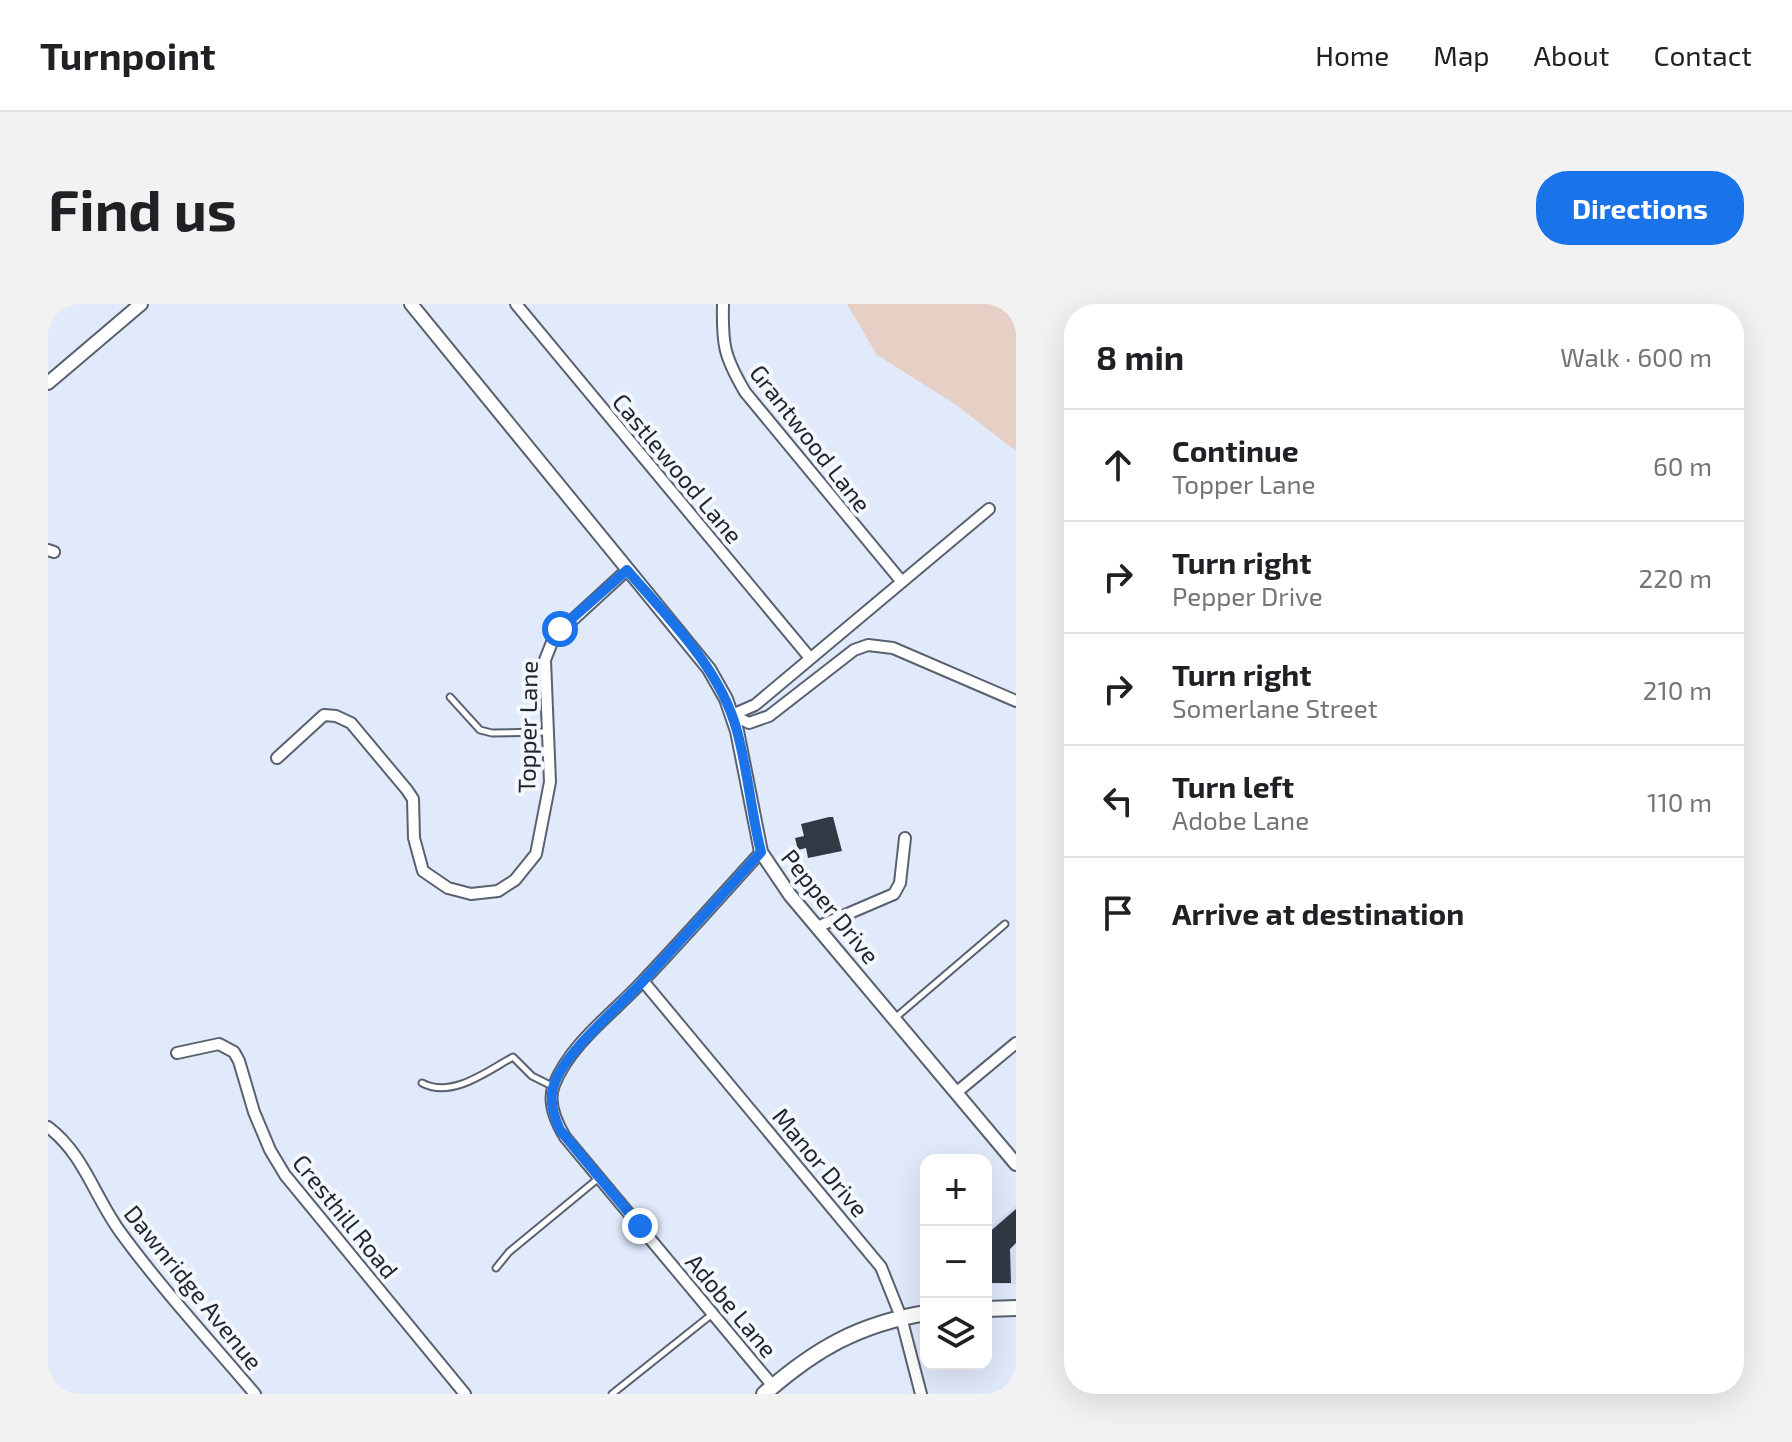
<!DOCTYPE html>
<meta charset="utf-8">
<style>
body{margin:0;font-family:"Exo 2",sans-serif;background:#f2f2f2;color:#202124}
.controls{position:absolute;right:24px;bottom:24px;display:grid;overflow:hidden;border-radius:16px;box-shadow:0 8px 32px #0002}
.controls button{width:72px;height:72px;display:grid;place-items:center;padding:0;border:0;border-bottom:2px solid #e0e0e0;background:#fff;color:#202124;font:40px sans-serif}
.stop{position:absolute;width:24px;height:24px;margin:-18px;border:6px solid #1a73e8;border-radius:50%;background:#fff}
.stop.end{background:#1a73e8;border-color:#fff;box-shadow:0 2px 8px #0008}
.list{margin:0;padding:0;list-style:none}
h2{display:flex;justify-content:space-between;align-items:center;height:104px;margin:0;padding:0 32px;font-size:34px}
h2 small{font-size:26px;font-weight:400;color:#757577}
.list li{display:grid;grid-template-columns:52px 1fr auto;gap:24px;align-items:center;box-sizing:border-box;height:112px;padding:0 32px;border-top:2px solid #e0e0e0}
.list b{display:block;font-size:30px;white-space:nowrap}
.list p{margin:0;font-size:26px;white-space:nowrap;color:#757577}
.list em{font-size:26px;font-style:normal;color:#757577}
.icon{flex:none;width:44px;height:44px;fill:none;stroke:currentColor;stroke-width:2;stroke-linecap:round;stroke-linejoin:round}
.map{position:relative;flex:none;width:968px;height:1090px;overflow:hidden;border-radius:32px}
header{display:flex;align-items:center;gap:48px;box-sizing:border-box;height:112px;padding:0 40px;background:#fff;border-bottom:2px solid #e0e0e0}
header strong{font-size:38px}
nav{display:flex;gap:44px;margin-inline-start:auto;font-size:28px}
.intro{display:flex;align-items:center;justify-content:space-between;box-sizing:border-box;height:192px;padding:0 48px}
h1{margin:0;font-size:56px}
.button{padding:20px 36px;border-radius:32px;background:#1a73e8;color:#fff;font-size:28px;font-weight:700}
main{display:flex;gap:48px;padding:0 48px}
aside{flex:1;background:#fff;border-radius:32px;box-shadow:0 8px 32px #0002}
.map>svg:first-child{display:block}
</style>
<header>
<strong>Turnpoint</strong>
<nav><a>Home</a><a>Map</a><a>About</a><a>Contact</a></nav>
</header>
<div class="intro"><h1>Find us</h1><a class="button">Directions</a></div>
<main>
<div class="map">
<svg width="968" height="1090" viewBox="0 0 968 1090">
<rect width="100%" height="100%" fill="#e1eafb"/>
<!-- built -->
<path fill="#d2def6" d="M968 901V980H938V927Z"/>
<!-- green -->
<path fill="#e6cfc4" d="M799 0H968V147L907 100 829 51Z"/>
<!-- building -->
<path fill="#323945" d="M781 513H785L794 547 760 554 758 544 750 546 747 534 756 532 753 520Z
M968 905V939L962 945 963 979H940L938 931Z"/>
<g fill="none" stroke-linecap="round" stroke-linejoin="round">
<!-- service casing -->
<g stroke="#59616f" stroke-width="9">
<path id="service" d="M402 393 432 426 444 429 498 428
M847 714 957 620
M374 779C404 795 439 767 465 753L484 772 504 782
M448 964 461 948 552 873
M564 1090 663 1011"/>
</g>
<!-- minor casing -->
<g stroke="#59616f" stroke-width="14">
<path id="minor" d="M468 0 762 354
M675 0C674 41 676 52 697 88L854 278
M0 246 6 248
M684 411 707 401 941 205
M684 411 701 419 721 412 806 346 820 341 845 344 968 397
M229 454 276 411 288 412 303 419 359 486 365 495 366 534 375 567 400 584 423 590 450 587 467 576 488 550 502 478 497 356 506 333 579 266
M713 548C673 592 634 636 593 679 564 710 522 740 506 781 499 798 508 818 517 833L725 1082
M769 623 846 590 852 579 857 534
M595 677 833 963 853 1013 873 1090
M129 749 171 740 186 748 191 757 206 808 222 846 237 871 417 1090
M909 788 968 739
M0 823C36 850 47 894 73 929 114 985 162 1037 207 1090"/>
</g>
<!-- tertiary casing -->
<g stroke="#59616f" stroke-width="16">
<path id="tertiary" d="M363 0 661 365 678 395 689 427 713 548 742 591 968 860
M0 79 93 0"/>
</g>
<!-- secondary casing -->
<g stroke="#59616f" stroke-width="18">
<path id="secondary" d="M938 1005 968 1004
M716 1090C767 1045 811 1020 878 1009"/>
</g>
<!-- service -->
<use href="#service" stroke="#fff" stroke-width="5"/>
<!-- minor -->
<use href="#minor" stroke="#fff" stroke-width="10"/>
<!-- tertiary -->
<use href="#tertiary" stroke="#fff" stroke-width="12"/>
<!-- secondary -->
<use href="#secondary" stroke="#fff" stroke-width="14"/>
</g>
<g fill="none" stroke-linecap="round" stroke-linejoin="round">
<!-- route -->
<path stroke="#1a73e8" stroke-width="10" d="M512 325 579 266C621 315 672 364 689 427 700 467 703 508 713 548 674 591 635 634 596 676 571 704 515 748 505 784 501 798 506 813 512 826L592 922"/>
</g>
<g text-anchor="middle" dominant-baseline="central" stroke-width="8" stroke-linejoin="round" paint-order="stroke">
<!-- street labels -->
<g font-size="24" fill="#22262c" stroke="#f3f7fe">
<text transform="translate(763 134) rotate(52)">Grantwood Lane</text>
<text transform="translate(630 164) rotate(50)">Castlewood Lane</text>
<text transform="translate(479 423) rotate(-89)">Topper Lane</text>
<text transform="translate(783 602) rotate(51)">Pepper Drive</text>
<text transform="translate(773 858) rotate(50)">Manor Drive</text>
<text transform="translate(298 912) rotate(51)">Cresthill Road</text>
<text transform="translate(146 983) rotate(51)">Dawnridge Avenue</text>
<text transform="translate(684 1001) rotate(50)">Adobe Lane</text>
</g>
</g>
</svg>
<div class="controls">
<button>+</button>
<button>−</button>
<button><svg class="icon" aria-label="layers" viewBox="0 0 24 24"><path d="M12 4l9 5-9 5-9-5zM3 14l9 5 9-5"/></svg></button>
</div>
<div class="stop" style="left:512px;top:325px"></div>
<div class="stop end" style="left:592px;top:922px"></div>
</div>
<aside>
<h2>8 min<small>Walk · 600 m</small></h2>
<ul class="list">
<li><svg class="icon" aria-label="ahead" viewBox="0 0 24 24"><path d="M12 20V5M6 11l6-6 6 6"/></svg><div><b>Continue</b><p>Topper Lane</p></div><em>60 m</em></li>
<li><svg class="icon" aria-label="right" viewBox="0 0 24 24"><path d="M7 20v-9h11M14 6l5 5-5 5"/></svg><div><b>Turn right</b><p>Pepper Drive</p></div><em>220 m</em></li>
<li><svg class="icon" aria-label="right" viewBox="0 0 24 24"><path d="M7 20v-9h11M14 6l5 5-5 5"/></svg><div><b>Turn right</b><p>Somerlane Street</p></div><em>210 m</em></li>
<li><svg class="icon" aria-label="left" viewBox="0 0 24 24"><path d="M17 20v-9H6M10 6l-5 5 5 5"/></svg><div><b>Turn left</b><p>Adobe Lane</p></div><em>110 m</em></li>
<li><svg class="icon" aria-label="arrive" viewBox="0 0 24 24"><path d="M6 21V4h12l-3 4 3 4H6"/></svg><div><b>Arrive at destination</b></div></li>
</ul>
</aside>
</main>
